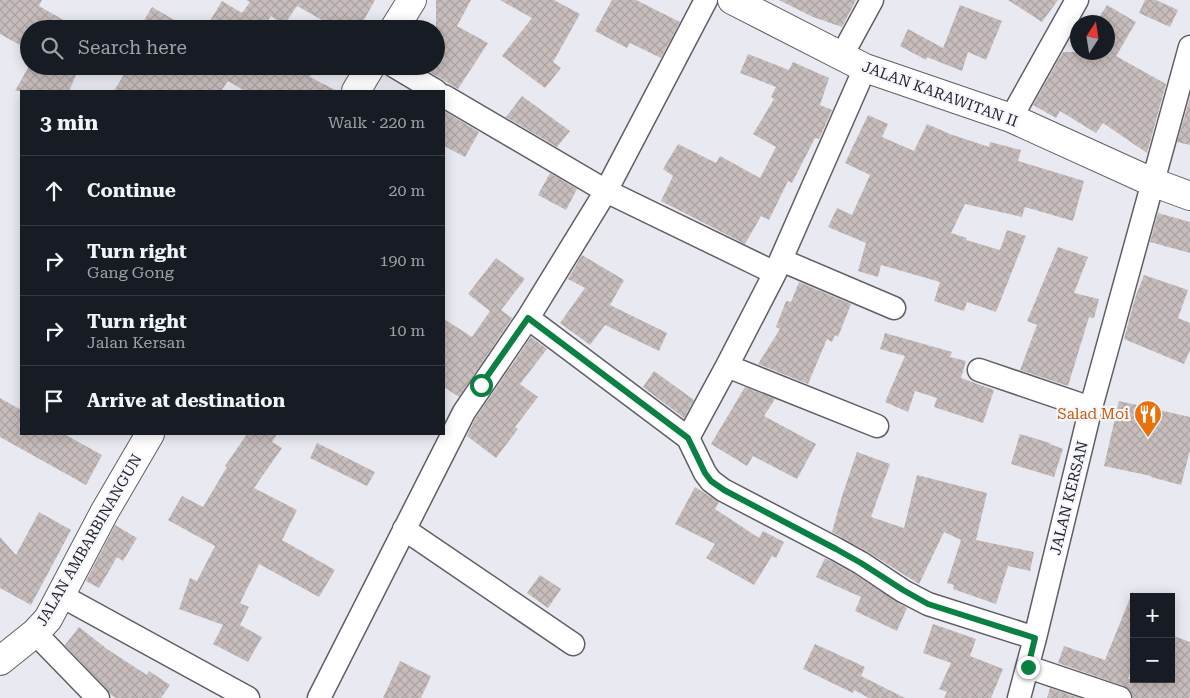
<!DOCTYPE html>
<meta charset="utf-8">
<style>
body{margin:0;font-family:"Roboto Serif",serif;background:#20242c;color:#f1f3f6}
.controls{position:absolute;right:15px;bottom:15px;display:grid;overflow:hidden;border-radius:0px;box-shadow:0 2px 12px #0003}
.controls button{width:45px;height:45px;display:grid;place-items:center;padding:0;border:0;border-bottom:1px solid #363941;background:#171b24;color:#f1f3f6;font:25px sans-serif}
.compass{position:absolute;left:1070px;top:15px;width:45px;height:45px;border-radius:50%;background:#171b24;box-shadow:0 2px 12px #0003;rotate:12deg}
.stop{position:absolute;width:15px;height:15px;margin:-11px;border:4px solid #0b8043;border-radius:50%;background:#fff}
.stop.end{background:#0b8043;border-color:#fff;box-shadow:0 1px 5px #0008}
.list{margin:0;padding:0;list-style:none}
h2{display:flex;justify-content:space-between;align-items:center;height:65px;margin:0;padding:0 20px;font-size:21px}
h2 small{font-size:16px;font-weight:400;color:#9ea1a6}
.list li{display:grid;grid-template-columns:32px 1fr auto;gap:15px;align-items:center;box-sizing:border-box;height:70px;padding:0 20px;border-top:1px solid #363941}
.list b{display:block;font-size:19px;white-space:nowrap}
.list p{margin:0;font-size:16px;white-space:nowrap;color:#9ea1a6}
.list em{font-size:16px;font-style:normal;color:#9ea1a6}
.icon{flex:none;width:28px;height:28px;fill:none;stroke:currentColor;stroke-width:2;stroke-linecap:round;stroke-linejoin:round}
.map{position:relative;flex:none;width:1190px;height:698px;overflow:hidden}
.search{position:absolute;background:#171b24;box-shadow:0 2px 12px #0003;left:20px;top:20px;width:425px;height:55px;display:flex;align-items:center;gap:12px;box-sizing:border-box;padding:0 18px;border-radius:28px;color:#9ea1a6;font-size:19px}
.panel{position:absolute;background:#171b24;box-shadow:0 2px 12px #0003;left:20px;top:90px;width:425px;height:345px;border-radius:0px}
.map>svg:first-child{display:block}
</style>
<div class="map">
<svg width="1190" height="698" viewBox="0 0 1190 698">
<defs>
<pattern id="building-cross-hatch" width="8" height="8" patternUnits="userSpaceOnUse" patternTransform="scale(1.25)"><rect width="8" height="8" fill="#c7bdbc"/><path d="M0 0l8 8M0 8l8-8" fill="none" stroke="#aba2a2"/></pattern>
</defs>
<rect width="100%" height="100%" fill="#e9e9f1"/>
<!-- building -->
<path fill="url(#building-cross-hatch)" d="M0 0H42L39 6 79 29H29V50L0 34Z
M246 0H375L359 29H338L297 6 284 25 271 16 264 27 268 29H205L222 1 242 13 250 2Z
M436 0H471L457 26 488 43 458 89 420 66H436Z
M500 0H554L580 14 553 62 561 68 545 88 502 56 532 18Z
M612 0H636L680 22 661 58 630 43 627 48 595 31Z
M779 0H856L842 27 813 17Z
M1008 0H1058L1042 22Z
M1145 0H1156L1178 10 1170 27 1139 13Z
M960 5 1002 21 986 60 968 52 962 71 927 57 926 60 900 46 908 29 943 48Z
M1107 5 1136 22 1116 56 1166 84 1147 153 1103 123 1096 133 1060 111 1056 118 1033 105 1063 52H1108V22H1096Z
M152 7 190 29H139Z
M748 54 789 70 793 62 829 78 820 105 832 110 819 139 815 138 792 183 788 181 769 220 761 216 745 244 661 201 673 176 663 169 678 144 716 163 720 156 760 178 776 147 753 134 774 99 771 97 776 87 740 73Z
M29 66H80L69 91H15Z
M129 66H315L310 77 337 91H245L228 81 221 91H114Z
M522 96 570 131 557 147 506 117Z
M1190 98V145L1177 142Z
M444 111 479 132 465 157 444 146Z
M868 115 888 124 882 137 914 151 927 124 950 134 989 147 990 142 1021 150 1018 161 1084 181 1073 221 1025 207 1022 217 965 204 951 233 967 238 966 240 1000 250 1007 230 1026 236 996 312 967 302 964 311 934 301 940 282 881 265 878 277 858 271 866 243 828 227 837 208 852 215 870 175 845 163Z
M550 173 577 189 566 210 538 195Z
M1158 213 1190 222V253L1150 242Z
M1058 247 1088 257 1074 293 1099 299 1094 318 1089 317 1068 386 1020 370 1037 325 1027 321Z
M582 255 624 280 610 305 667 333 659 351 605 325 590 345 560 323 585 288 568 279Z
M496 258 525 279 501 310 512 318 459 397 444 387V319L472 337 490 311 468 294Z
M1144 275 1188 290 1178 318 1190 323V350L1184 364 1124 339 1135 298Z
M799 282 851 304 838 337 835 335 832 342 827 339 808 384 758 364 780 329 776 327 786 301 791 302Z
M885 333 952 352 950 357 966 361 961 378 994 390 983 423 934 407 937 398 915 391 908 412 885 402 905 356 880 349Z
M531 337 547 349 520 384 538 397 515 427 518 429 496 458 467 436 475 419Z
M654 371 694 400 684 418 643 387Z
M745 387 775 399 764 416 816 444 797 479 753 456 747 466 711 444Z
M0 398 21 410V434H64L102 455 86 485 0 437Z
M1119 401 1190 417V450L1181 485 1151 477V476L1104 466Z
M247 434H277L272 442 282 448 254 488 297 510 282 540 335 570 319 597 259 564 240 603 249 607 240 625 262 637 248 662 213 644 223 625 179 609 190 578 197 581 215 546 168 520 182 496 203 507 227 467 225 466Z
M1020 434 1050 443V444L1063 449 1054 477 1011 464Z
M317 443 375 472 367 486 310 458Z
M857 452 890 464 871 517 904 528 917 475 987 493 976 540 1034 552 1030 571 1008 566 996 604 953 589 954 585 947 583 961 540 944 532 919 584 868 552 832 532 842 496Z
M695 487 719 502 715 509 759 538 763 531 784 542 776 558 772 556 754 585 706 558 715 544 675 524Z
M39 512 71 530 31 605 0 588V537L16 555Z
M115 525 137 538 123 561 117 557 99 588 86 581Z
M825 558 854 574 907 608 897 631 855 611 861 597 816 577Z
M540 575 561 589 548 608 527 593Z
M1133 591 1134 662 1128 679H1171V635L1190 642V698H1133L1130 690 1124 686 1058 663 1064 646 1105 660Z
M933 624 976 639 970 656 1003 669 991 698H944L947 692 939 689 951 663 923 653Z
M79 627 107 649 147 675 149 671 170 685 161 698H116L111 695 107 689 65 645Z
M815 644 865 667 861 676 905 698H869L854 690 853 693 803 669Z
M400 661 431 676 421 698H383Z
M1050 688 1079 698H1047Z"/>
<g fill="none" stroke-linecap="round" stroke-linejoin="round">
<!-- street casing -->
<g stroke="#605f67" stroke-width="25">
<path id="street" d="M842 55 872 0
M394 66 436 91
M444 96 606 191 775 273
M1011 118 1077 0
M781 260 894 308
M528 318 688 438 705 473 711 481 723 490 836 549 861 563 903 591 928 604 1035 638
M727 366 877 426
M979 370 1082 405 1090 411
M688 438 727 366 775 273 865 68
M404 529 573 644
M60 595 248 698
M35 633 98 698
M1028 667 1120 698
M319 698 464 412 528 318 606 191 706 0
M1019 698 1035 638 1090 411 1190 47"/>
</g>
<!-- secondary casing -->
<g stroke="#605f67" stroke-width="30">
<path id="secondary" d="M732 0 865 68 1011 118 1152 182 1190 196
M394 29 412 0
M356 91 371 66
M0 661 35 633 48 619 105 511 150 434"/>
</g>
<!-- street -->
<use href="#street" stroke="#fff" stroke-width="22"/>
<!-- secondary -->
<use href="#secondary" stroke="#fff" stroke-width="28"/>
</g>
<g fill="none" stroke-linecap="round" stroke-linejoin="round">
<!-- route -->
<path stroke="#0b8043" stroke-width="6" d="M481 385 528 318 688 438 705 473 711 481 724 490 836 549 861 563 903 590 928 604 1035 638 1028 667"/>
</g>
<!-- icons -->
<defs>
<g id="restaurant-pin" transform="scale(1.4375)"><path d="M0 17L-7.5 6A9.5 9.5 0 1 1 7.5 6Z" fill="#e8710a" stroke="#f6f6ff"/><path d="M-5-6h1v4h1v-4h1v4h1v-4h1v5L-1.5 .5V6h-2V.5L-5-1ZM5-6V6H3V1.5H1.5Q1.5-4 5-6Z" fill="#fff"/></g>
</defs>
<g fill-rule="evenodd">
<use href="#restaurant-pin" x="1148" y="414"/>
</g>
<g text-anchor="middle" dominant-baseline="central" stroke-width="4.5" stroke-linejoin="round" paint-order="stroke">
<!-- street labels -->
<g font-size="15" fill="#252528" stroke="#f6f6ff">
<text transform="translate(940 94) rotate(20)">JALAN KARAWITAN II</text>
<text transform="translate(1069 498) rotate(-76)">JALAN KERSAN</text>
<text transform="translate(89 540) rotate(-60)">JALAN AMBARBINANGUN</text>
</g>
<!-- food labels -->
<g font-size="15" fill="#c56008" stroke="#f6f6ff" text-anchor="end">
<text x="1129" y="414">Salad Moi</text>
</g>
</g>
</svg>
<div class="controls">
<button>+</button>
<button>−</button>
</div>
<svg class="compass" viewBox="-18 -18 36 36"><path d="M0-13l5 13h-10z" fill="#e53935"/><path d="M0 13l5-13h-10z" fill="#9ea1a6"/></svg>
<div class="stop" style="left:481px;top:385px"></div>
<div class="stop end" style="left:1028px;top:667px"></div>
<div class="search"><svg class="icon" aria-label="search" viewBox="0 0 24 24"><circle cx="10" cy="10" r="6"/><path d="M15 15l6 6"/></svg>Search here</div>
<section class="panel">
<h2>3 min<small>Walk · 220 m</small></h2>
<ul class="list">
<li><svg class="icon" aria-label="ahead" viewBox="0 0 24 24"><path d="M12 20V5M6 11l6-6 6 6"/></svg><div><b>Continue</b></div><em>20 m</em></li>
<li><svg class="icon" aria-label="right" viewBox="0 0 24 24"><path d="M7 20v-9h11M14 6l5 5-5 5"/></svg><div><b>Turn right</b><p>Gang Gong</p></div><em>190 m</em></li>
<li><svg class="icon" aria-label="right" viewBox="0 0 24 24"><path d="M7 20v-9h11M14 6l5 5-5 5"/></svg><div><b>Turn right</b><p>Jalan Kersan</p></div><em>10 m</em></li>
<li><svg class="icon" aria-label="arrive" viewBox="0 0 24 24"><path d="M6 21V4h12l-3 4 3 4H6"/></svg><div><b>Arrive at destination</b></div></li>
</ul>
</section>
</div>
